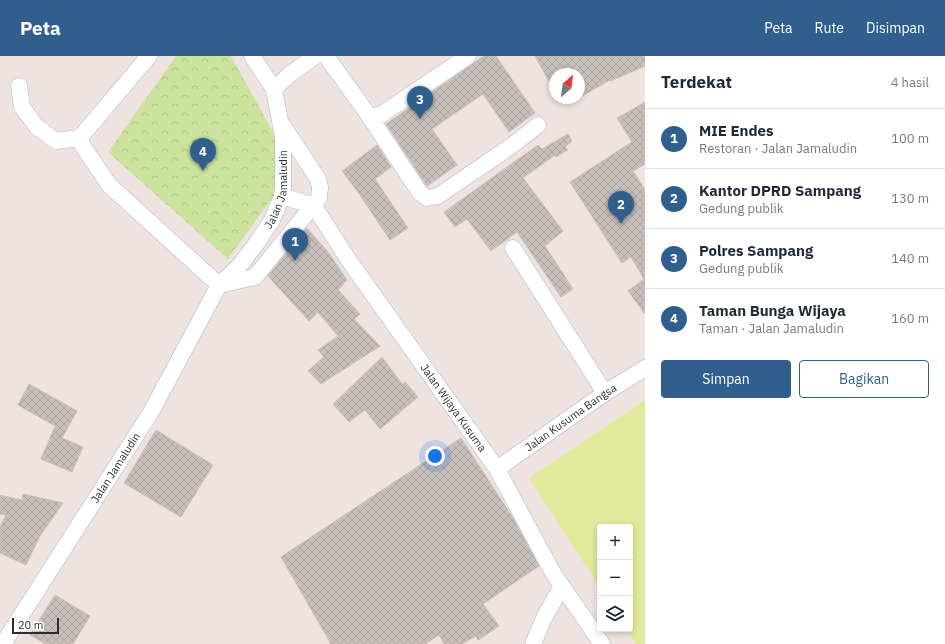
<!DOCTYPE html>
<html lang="id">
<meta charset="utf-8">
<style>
body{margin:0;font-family:"IBM Plex Sans",sans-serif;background:#f6f6f7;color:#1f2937}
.controls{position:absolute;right:12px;bottom:12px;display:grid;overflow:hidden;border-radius:4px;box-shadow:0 2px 6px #0003}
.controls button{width:36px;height:36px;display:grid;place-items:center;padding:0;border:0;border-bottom:1px solid #e0e1e3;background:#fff;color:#1f2937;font:20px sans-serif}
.compass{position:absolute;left:549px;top:12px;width:36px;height:36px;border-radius:50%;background:#fff;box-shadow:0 2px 6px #0003;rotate:28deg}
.scale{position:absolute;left:12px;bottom:10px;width:47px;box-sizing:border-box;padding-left:4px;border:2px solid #2d2d2d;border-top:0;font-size:11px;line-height:14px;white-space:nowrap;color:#2d2d2d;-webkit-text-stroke:3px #fff;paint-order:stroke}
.you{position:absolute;left:435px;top:400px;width:14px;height:14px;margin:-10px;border:3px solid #fff;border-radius:50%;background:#1a73e8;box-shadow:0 0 0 6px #1a73e833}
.badge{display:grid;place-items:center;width:26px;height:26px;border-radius:50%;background:#305e8d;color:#fff;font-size:13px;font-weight:700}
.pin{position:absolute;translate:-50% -33px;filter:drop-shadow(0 1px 2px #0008)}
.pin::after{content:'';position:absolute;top:21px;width:14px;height:12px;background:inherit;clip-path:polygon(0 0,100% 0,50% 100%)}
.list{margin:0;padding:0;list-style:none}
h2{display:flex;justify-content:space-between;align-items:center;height:52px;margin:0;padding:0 16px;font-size:17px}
h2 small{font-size:13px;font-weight:400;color:#747a83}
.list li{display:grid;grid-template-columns:26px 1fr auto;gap:12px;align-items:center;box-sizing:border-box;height:60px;padding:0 16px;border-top:1px solid #e0e1e3}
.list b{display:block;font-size:15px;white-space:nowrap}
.list p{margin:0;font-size:13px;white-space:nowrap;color:#747a83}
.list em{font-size:13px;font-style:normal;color:#747a83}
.actions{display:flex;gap:8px;padding:12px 16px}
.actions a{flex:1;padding:9px 0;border:1px solid #305e8d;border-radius:4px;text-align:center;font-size:14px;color:#305e8d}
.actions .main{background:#305e8d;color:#fff}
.icon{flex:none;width:22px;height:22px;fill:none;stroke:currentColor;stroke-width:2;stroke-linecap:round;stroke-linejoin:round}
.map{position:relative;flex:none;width:645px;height:588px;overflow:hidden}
header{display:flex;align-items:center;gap:24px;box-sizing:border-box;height:56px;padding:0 20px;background:#305e8d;color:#fff}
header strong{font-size:19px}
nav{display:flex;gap:22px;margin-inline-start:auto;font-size:14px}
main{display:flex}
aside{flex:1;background:#fff}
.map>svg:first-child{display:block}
</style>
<header>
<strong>Peta</strong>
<nav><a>Peta</a><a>Rute</a><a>Disimpan</a></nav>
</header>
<main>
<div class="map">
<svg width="645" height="588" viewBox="0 0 645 588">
<defs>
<pattern id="park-crowns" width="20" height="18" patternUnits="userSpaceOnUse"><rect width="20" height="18" fill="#cce39e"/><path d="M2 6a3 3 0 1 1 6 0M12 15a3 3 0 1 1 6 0" fill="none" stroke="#b0c388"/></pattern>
<pattern id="building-cross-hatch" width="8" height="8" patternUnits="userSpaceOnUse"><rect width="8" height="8" fill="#c7bfbb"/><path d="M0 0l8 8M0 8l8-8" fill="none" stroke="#aba4a1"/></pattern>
</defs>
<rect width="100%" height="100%" fill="#eee3e0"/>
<!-- park -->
<path fill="url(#park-crowns)" d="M176 0H231L278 85V134L228 203 108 96Z"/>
<!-- pitch -->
<path fill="#e1e99a" d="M645 344V588H636L626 573H630V471H600V532L529 422Z"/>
<!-- building -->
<path fill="url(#building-cross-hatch)" stroke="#cabfb9" d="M484 0H496L535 57 509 76 483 38 432 73 457 109 427 130 386 68Z
M535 0H645V10L611 25 610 24 579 42V18H555V36Z
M645 46V108L633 115 645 134V258L628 235 644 223 631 201 622 207 570 126 632 86 617 62Z
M568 78 572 85 565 91 568 94 556 101 555 99 523 122 563 175 545 190 573 233 561 241 517 176 491 195 467 163 455 171 444 156 538 89 542 93Z
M377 89 391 111 375 123 408 172 390 184 358 136 342 115Z
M307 172 328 196 347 224 338 234 360 258 354 263 380 290 321 328 308 315 324 301 318 294 338 280 318 256 309 265 268 220Z
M382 301 402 328 405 326 418 341 380 373 365 354 349 366 333 348Z
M29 328 77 355 62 382 83 391 72 416 41 403 55 370 18 349Z
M156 374 213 409 181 461 124 427Z
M461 382 513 462 539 510 483 548 499 570 478 584 476 580 462 588H444L439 579 425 588H331L281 501Z
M23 438 63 447 40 480 26 509 0 497V471L6 459 0 458V439L22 444Z
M55 539 90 560 73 588H46L30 579Z"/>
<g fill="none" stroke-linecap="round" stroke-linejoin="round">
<!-- minor casing -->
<g stroke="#adb3b9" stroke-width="17">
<g id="minor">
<path d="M149 0 83 78 80 86 109 129 219 229"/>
<path d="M252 0 274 33"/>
<path d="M326 0 370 61 382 58 468 0"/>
<path d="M19 30 22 51 37 71 56 85 80 82"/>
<path d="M370 61 420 137 427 142 438 140 514 88 538 69"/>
<path id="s1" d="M282 140 314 150 350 206 497 413 553 517 602 588"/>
<path d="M513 192 605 337"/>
<path d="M219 229 255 221 319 142 320 131 318 123 283 70"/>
<path id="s2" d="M497 413 605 337 645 312"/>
<path id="s3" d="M3 588 151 356 219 229 240 209 256 188 272 164 282 140 283 131V81L274 33 289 19 315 0"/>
<path d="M533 588 544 562 562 530"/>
</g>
</g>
<!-- minor -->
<use href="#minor" stroke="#fff" stroke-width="16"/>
</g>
<g text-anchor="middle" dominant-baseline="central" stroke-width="3.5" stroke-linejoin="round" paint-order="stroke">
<!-- street labels -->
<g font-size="11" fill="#2d2d2d" stroke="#fff">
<text stroke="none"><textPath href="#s3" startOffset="535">Jalan Jamaludin</textPath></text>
<text stroke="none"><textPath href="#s1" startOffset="279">Jalan Wijaya Kusuma</textPath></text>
<text stroke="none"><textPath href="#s2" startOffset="90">Jalan Kusuma Bangsa</textPath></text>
<text stroke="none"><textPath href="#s3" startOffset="209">Jalan Jamaludin</textPath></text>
</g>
</g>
</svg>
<div class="controls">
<button>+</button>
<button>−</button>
<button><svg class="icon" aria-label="layers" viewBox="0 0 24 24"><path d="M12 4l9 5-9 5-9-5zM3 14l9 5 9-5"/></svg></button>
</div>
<svg class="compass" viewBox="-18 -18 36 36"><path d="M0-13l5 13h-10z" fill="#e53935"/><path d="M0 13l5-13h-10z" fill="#747a83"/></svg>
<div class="scale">20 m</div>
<div class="you"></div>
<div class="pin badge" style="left:295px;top:205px">1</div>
<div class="pin badge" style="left:621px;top:168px">2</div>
<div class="pin badge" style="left:420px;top:63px">3</div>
<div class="pin badge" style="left:203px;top:115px">4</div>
</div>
<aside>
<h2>Terdekat<small>4 hasil</small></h2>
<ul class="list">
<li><span class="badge">1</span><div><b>MIE Endes</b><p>Restoran · Jalan Jamaludin</p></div><em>100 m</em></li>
<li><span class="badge">2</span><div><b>Kantor DPRD Sampang</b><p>Gedung publik</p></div><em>130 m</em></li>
<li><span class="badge">3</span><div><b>Polres Sampang</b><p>Gedung publik</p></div><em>140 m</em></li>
<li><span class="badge">4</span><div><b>Taman Bunga Wijaya</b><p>Taman · Jalan Jamaludin</p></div><em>160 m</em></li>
</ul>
<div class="actions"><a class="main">Simpan</a><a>Bagikan</a></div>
</aside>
</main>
